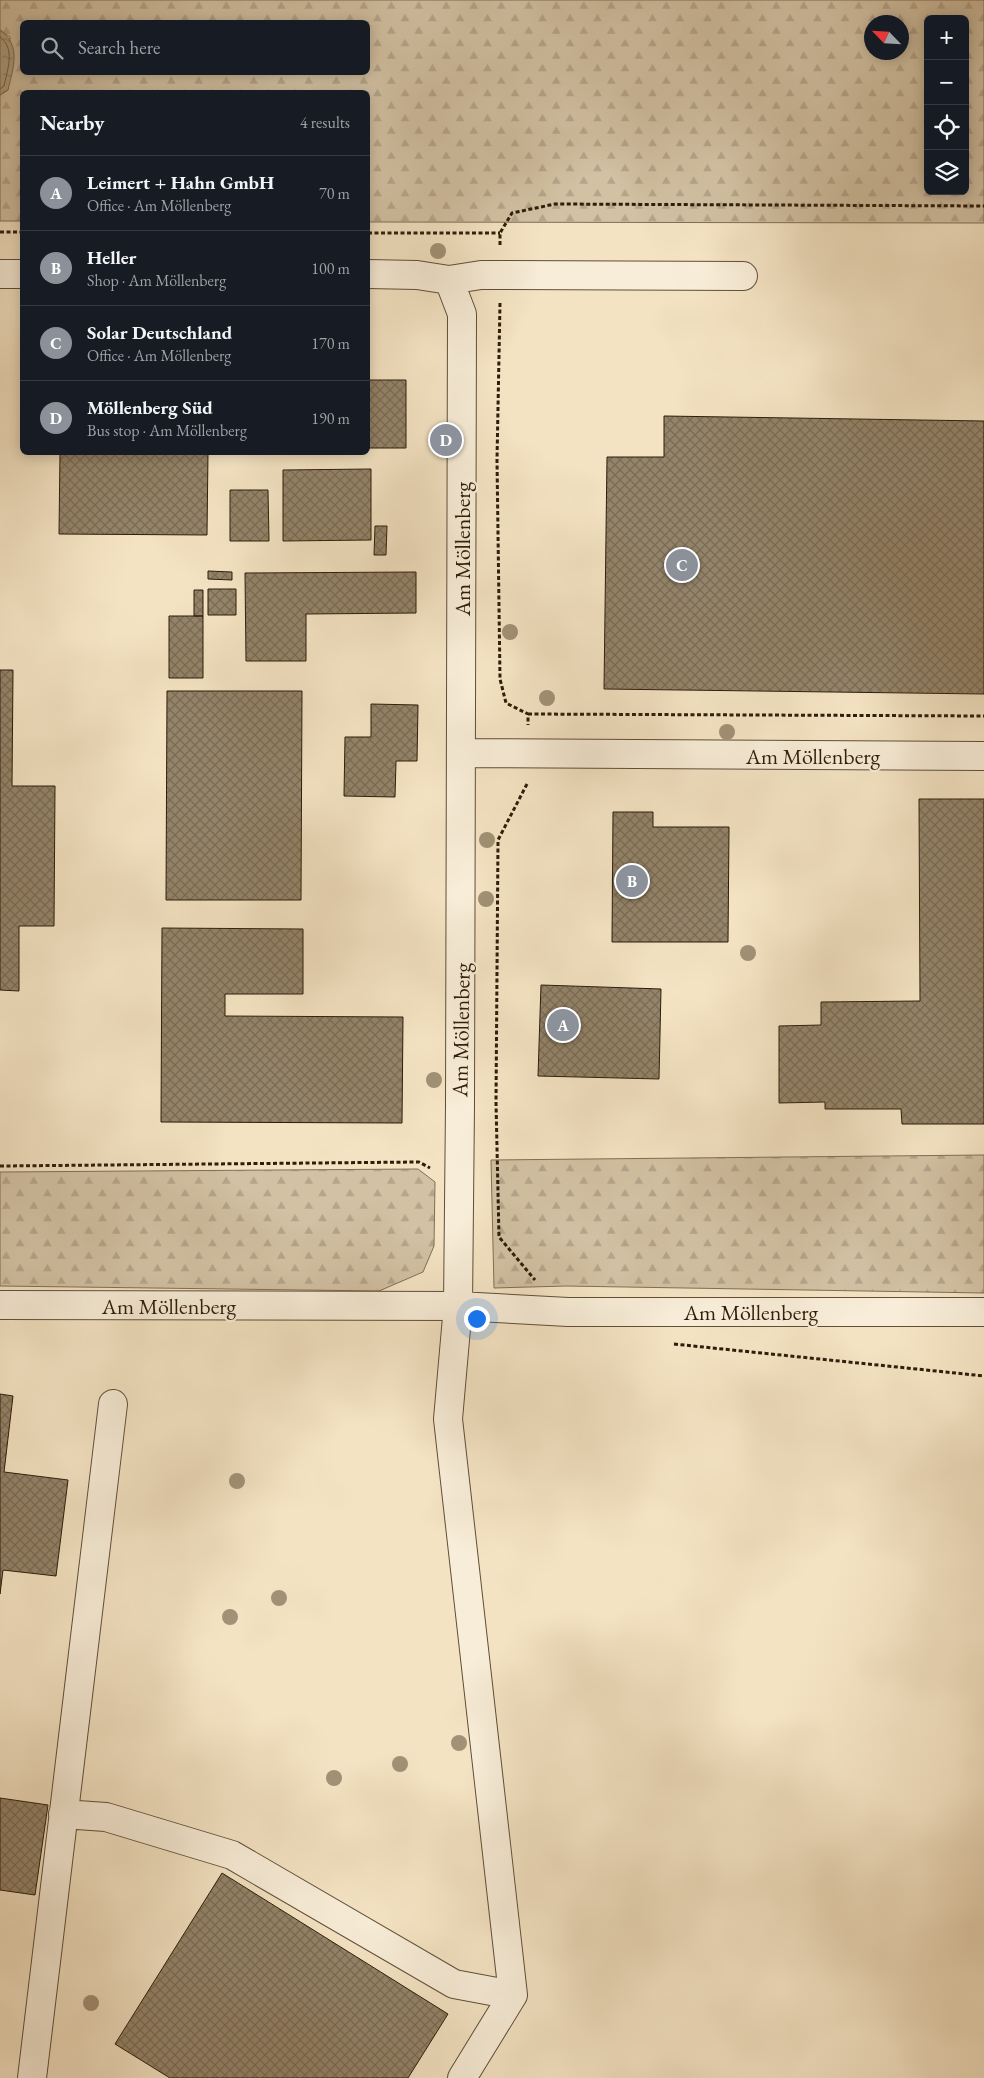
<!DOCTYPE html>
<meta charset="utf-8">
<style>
body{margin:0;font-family:"EB Garamond",serif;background:#242831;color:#f1f3f6}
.controls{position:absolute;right:15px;top:15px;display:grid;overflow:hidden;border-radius:8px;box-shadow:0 2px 12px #0003}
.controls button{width:45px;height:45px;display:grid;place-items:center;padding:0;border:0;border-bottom:1px solid #363941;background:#171b24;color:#f1f3f6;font:25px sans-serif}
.compass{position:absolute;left:864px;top:15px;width:45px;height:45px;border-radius:50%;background:#171b24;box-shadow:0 2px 12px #0003;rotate:295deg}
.you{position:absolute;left:476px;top:1318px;width:18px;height:18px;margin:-12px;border:4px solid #fff;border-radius:50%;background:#1a73e8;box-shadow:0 0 0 8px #1a73e833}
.badge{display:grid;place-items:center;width:32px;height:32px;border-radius:50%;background:#8c9099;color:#fff;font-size:16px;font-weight:700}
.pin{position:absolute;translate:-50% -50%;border:2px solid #fff;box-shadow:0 1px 5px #0006}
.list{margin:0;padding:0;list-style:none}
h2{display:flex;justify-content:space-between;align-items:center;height:65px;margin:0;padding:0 20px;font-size:21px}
h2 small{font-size:16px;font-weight:400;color:#9ea1a6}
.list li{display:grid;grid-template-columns:32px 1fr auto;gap:15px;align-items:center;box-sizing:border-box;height:75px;padding:0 20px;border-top:1px solid #363941}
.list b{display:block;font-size:19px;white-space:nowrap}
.list p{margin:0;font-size:16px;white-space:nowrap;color:#9ea1a6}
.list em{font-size:16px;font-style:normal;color:#9ea1a6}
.icon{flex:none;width:28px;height:28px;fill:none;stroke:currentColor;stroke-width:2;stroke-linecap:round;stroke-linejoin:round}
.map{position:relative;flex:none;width:984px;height:2078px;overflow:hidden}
.search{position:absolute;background:#171b24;box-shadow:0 2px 12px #0003;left:20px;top:20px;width:350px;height:55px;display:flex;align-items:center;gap:12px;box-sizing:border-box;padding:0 18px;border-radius:8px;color:#9ea1a6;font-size:19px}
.panel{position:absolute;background:#171b24;box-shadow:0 2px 12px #0003;left:20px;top:90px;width:350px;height:365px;border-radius:8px}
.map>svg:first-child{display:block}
</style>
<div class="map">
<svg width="984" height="2078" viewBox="0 0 984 2078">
<defs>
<pattern id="forest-firs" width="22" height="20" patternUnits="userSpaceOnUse" patternTransform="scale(1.25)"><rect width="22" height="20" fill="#d2c1a3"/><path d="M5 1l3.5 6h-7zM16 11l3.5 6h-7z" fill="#b5a58b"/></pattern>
<pattern id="water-ripples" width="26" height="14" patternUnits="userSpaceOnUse" patternTransform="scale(1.25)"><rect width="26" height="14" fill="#b0a084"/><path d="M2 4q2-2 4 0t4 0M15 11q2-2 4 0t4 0" fill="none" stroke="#90826a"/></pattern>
<pattern id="building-cross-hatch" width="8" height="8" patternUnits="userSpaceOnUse" patternTransform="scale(1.25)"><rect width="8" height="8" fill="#94846a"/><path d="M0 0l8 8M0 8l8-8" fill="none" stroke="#796b55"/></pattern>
</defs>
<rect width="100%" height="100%" fill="#f4e3c3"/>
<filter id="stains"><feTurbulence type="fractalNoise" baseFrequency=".004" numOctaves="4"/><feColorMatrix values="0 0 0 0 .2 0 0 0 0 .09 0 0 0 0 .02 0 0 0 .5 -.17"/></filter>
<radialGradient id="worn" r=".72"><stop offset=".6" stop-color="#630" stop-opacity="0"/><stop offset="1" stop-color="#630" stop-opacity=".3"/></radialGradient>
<!-- forest -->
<path fill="url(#forest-firs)" stroke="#806f56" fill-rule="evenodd" d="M0 0H984V223L368 222V92H22V221H0V95L8 90 10 37 0 30ZM928 19H965V191H928ZM22 22H368V72H22ZM872 22H902V52H872Z
M984 1155V1293L566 1286 494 1288 491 1160Z
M418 1169 435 1182 434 1246 423 1272 379 1291 0 1286V1172Z"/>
<!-- water -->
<path fill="url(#water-ripples)" stroke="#7c6c53" d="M0 30C22 46 13 68 8 90L0 95Z"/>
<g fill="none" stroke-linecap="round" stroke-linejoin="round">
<!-- shore -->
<path stroke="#6e5e46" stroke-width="1" d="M0 37C16 48 7 71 4 86L0 89"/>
</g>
<!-- building -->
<path fill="url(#building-cross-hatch)" stroke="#2d1d09" d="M368 380H406V448H368Z
M664 416 984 421V694L604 689 607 457H664Z
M60 452H208L207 535 59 534Z
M371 469V540L283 541V470Z
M230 490H268L269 541H230Z
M375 526H387L386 555H374Z
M208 571 232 572V580L208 579Z
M416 572V613L306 614V661H246L245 573Z
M208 589H236V615H208Z
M194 590H203V616H194Z
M169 616H203V678H169Z
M0 670H13L12 786H55L54 926H19V991L0 990Z
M167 691H302L301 900H166Z
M371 704 418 705 417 761H396L395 797 344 796 345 737H371Z
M919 799H984V1124H902L901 1109H825V1102L779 1103V1026L821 1025V1002L920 1001Z
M613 812H653V827H729L728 942H612Z
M162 928 303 929V994H225V1016L403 1017 402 1123 161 1122Z
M541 985 661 989 659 1079 538 1076Z
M0 1394 13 1396 4 1472 68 1480 56 1576 3 1570 0 1594Z
M0 1798 48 1805 35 1895 0 1890Z
M222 1873 448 2014 408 2078H170L115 2044Z"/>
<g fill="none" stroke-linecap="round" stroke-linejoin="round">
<!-- minor casing -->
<g stroke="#5f4e38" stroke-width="30">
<path id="minor" d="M0 274H22
M368 274 417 275 449 280 462 314 460 1105 458 1306 448 1419 513 1995 462 2078
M449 280 481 275 743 276
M463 753 984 756
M0 1305 458 1306 568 1312H984
M63 1814 106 1817 232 1855 454 1984 513 1995
M32 2078 113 1404"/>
</g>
<!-- path -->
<path stroke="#2d1d09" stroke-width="3" stroke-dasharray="4 2.5" stroke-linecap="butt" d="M0 232H22
M368 233H500
M500 245V233L512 213 555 204 984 206
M500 303 497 460 500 679 506 703 528 714V725
M528 714 984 716
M527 784 498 840 496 1102 499 1237 535 1280
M0 1166 419 1162 430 1168
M674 1344 984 1376"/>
<!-- minor -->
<use href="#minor" stroke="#f8edd8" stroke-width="28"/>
</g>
<!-- trees -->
<g fill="#a29176">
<circle cx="438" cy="251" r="8"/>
<circle cx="510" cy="632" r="8"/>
<circle cx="547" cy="698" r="8"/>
<circle cx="727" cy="732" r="8"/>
<circle cx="487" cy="840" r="8"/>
<circle cx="486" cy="899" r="8"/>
<circle cx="748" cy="953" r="8"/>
<circle cx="434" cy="1080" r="8"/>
<circle cx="237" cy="1481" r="8"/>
<circle cx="279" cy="1598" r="8"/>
<circle cx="230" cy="1617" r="8"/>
<circle cx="459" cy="1743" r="8"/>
<circle cx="400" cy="1764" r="8"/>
<circle cx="334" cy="1778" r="8"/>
<circle cx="91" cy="2003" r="8"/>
</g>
<g text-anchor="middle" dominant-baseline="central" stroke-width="4.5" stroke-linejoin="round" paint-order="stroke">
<!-- street labels -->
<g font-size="22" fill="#2d1d09" stroke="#f8edd8">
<text transform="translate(462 549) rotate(-90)">Am Möllenberg</text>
<text x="813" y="756">Am Möllenberg</text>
<text transform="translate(461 1030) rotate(-89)">Am Möllenberg</text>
<text x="169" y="1306">Am Möllenberg</text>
<text x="751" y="1312">Am Möllenberg</text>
</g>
</g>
<rect width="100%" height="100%" filter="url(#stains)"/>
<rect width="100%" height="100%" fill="url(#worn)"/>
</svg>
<div class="controls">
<button>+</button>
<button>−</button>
<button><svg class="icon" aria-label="locate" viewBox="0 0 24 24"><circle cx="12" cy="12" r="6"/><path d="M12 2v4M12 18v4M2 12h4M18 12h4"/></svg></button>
<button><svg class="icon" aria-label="layers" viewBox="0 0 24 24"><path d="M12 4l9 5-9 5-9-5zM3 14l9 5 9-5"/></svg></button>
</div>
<svg class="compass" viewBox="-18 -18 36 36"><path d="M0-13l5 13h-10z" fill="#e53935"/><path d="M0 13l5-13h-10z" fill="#9ea1a6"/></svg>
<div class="you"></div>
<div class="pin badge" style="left:563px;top:1025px">A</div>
<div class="pin badge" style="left:632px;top:881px">B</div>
<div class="pin badge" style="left:682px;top:565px">C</div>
<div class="pin badge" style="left:446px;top:440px">D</div>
<div class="search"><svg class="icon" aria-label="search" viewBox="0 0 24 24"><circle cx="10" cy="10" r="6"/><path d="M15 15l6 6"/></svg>Search here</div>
<section class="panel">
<h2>Nearby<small>4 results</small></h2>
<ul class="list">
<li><span class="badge">A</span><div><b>Leimert + Hahn GmbH</b><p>Office · Am Möllenberg</p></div><em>70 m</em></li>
<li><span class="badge">B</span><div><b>Heller</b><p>Shop · Am Möllenberg</p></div><em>100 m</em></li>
<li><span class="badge">C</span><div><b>Solar Deutschland</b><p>Office · Am Möllenberg</p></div><em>170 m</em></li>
<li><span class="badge">D</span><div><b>Möllenberg Süd</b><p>Bus stop · Am Möllenberg</p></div><em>190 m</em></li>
</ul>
</section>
</div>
